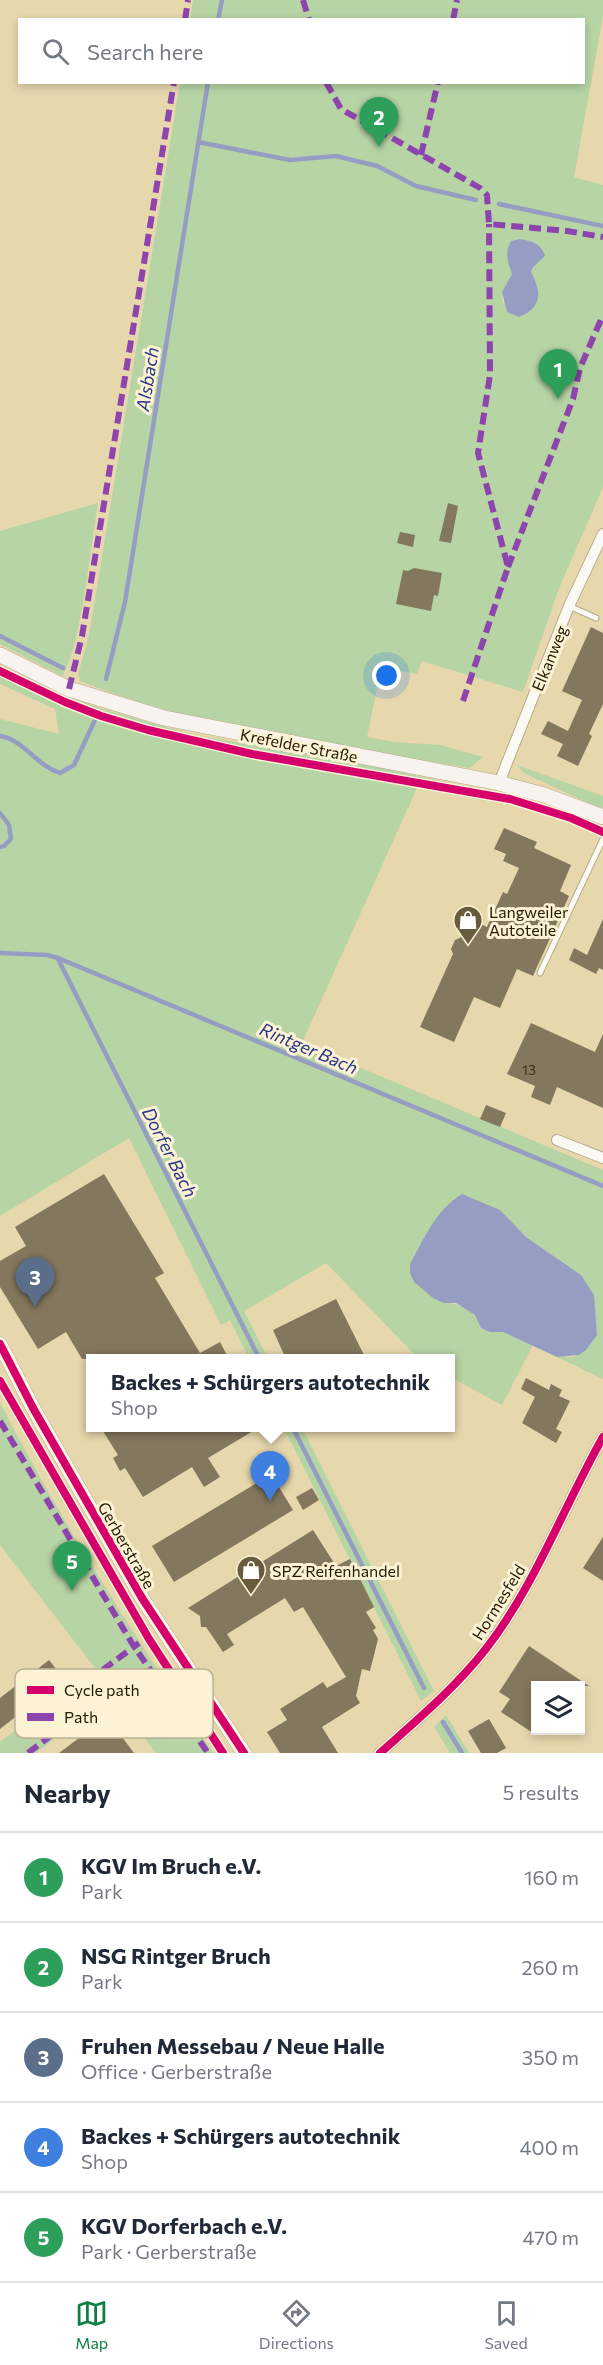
<!DOCTYPE html>
<meta charset="utf-8">
<style>
body{margin:0;font-family:Commissioner,sans-serif;background:#f2f2f3;color:#1f2937}
.controls{position:absolute;right:18px;bottom:18px;display:grid;overflow:hidden;border-radius:0px;box-shadow:0 3px 9px #0003}
.controls button{width:54px;height:54px;display:grid;place-items:center;padding:0;border:0;border-bottom:2px solid #e0e1e3;background:#fff;color:#1f2937;font:30px sans-serif}
.you{position:absolute;left:387px;top:676px;width:21px;height:21px;margin:-15px;border:4px solid #fff;border-radius:50%;background:#1a73e8;box-shadow:0 0 0 9px #1a73e833}
.badge{display:grid;place-items:center;width:39px;height:39px;border-radius:50%;background:#0b8043;color:#fff;font-size:20px;font-weight:700}
.pin{position:absolute;translate:-50% -50px;filter:drop-shadow(0 2px 3px #0008)}
.pin::after{content:'';position:absolute;top:32px;width:21px;height:18px;background:inherit;clip-path:polygon(0 0,100% 0,50% 100%)}
.popup{position:absolute;left:86px;top:1354px;width:369px;height:78px;box-sizing:border-box;display:grid;place-content:center;border-radius:0px;background:#fff;filter:drop-shadow(0 2px 4px #0005);font-size:20px;white-space:nowrap;color:#747a83}
.popup b{font-size:22px;color:#1f2937}
.popup::after{content:'';position:absolute;left:50%;top:100%;margin-left:-12px;border:12px solid transparent;border-top-color:#fff}
.list{margin:0;padding:0;list-style:none}
h2{display:flex;justify-content:space-between;align-items:center;height:78px;margin:0;padding:0 24px;font-size:26px}
h2 small{font-size:20px;font-weight:400;color:#747a83}
.list li{display:grid;grid-template-columns:39px 1fr auto;gap:18px;align-items:center;box-sizing:border-box;height:90px;padding:0 24px;border-top:2px solid #e0e1e3}
.list b{display:block;font-size:22px;white-space:nowrap}
.list p{margin:0;font-size:20px;white-space:nowrap;color:#747a83}
.list em{font-size:20px;font-style:normal;color:#747a83}
.icon{flex:none;width:33px;height:33px;fill:none;stroke:currentColor;stroke-width:2;stroke-linecap:round;stroke-linejoin:round}
.map{position:relative;flex:none;width:603px;height:1753px;overflow:hidden}
.search{position:absolute;background:#fff;box-shadow:0 3px 9px #0003;left:18px;right:18px;top:18px;height:66px;display:flex;align-items:center;gap:15px;box-sizing:border-box;padding:0 21px;border-radius:0px;color:#747a83;font-size:22px}
.sheet{height:528px;background:#fff}
nav{display:flex;justify-content:space-around;align-items:center;box-sizing:border-box;height:84px;border-top:2px solid #e0e1e3;background:#fff;font-size:16px;color:#747a83}
nav a{display:grid;justify-items:center;gap:3px}
nav .on{color:#0b8043}
.map>svg:first-child{display:block}
</style>
<div class="map">
<svg width="603" height="1753" viewBox="0 0 603 1753">
<rect width="100%" height="100%" fill="#e6d7ad"/>
<!-- green -->
<path fill="#b7d4a5" fill-rule="evenodd" d="M193 0H603V16L574 177 603 185V487L558 591 523 692 422 661 417 674 401 671 398 681 379 679 367 737 394 742 440 745 483 757 470 768C339 746 205 731 80 681L78 674 89 636 180 83 584 82V20L190 19ZM520 239C532 241 540 243 544 255 541 262 533 264 531 272L538 289 503 304 502 292 512 274Z
M98 503C92 537 80 654 62 676L0 644V531Z
M0 665 48 688 105 710 198 736 330 757 502 794 498 803 417 788 302 1043 603 1170V1379L557 1357H574L597 1335 595 1315 581 1275 526 1237 500 1211 444 1303C465 1302 477 1317 490 1332H503L533 1345 502 1405 450 1377V1358H418L326 1263 244 1311 268 1358H249L230 1320 221 1325 129 1138 0 1216V719L59 734 55 709 0 684Z
M517 765 603 796V810L524 773Z
M0 1403C63 1525 137 1640 213 1753H156L112 1695 36 1753H0V1742L95 1668 0 1545Z
M284 1428H302L434 1691 421 1701Z
M446 1715 469 1753H450L434 1727Z"/>
<!-- water -->
<path fill="#959ec2" d="M520 239C532 241 540 243 545 255 541 262 533 264 531 272 542 292 542 308 519 317L507 312 502 292 512 274C508 262 504 253 511 241Z
M462 1194 500 1210 526 1237 581 1275 594 1295 597 1335 586 1350 579 1355 557 1357 503 1332H490L481 1328 475 1315 456 1303H444L433 1298 414 1282 410 1273V1264C425 1237 435 1211 462 1194Z"/>
<g fill="none" stroke-linecap="round" stroke-linejoin="round">
<!-- stream -->
<path stroke="#959ec2" stroke-width="4.5" d="M218 20 222 0
M198 142 290 160 336 156 377 166 416 186 476 200
M499 204 603 226
M0 636 63 668
M106 679 125 602 208 82
M0 736C25 740 36 766 60 773L74 765 95 720
M0 813 9 825 11 839 4 846 0 847
M0 953 47 955 58 958 603 1186
M58 959 259 1358
M293 1428 424 1688
M443 1722 462 1753"/>
</g>
<!-- building -->
<path fill="#83775d" d="M448 503 458 506 451 543 439 541Z
M400 532 415 535 413 547 397 543Z
M414 568 442 573 438 596 434 595 431 611 396 604 403 570 408 571Z
M591 627 603 633V704L589 734 592 736 578 766 557 756 563 744 541 734 548 721 568 731 582 700 562 691Z
M504 828 537 842 534 848 571 865 560 891 569 896 533 976 517 969 500 1008 474 997 454 1042 420 1027 453 954 451 949 455 940 460 938 469 919 487 927 503 892 507 894 519 868 503 861 506 854 494 849Z
M603 919V970L599 968 596 974 569 960 574 948 587 955Z
M531 1023 595 1052 603 1034V1108L557 1087 550 1105 531 1097 535 1086 507 1074Z
M486 1105 506 1113 500 1127 480 1119Z
M104 1174 164 1273 155 1278 200 1353 220 1342 229 1359H82L66 1332 38 1349 0 1287V1261L26 1246 15 1227Z
M336 1299 366 1359H286L273 1330Z
M526 1378 549 1390 551 1384 562 1390 559 1396 570 1401 556 1429 562 1432 556 1443 522 1423 535 1397 521 1389Z
M101 1428H258L208 1458 220 1477 204 1487 192 1467 143 1497 125 1468 120 1471 113 1458 118 1455Z
M282 1468 288 1478 277 1484 293 1510 174 1582 152 1546Z
M312 1488 319 1500 303 1510 296 1497Z
M313 1530 336 1566 350 1559 374 1607 366 1612 376 1628 373 1630 378 1639 370 1671 362 1669 356 1696 360 1703 322 1727 338 1753H280L267 1732 287 1720 280 1709 323 1682 327 1688 346 1677 303 1607 294 1612 285 1598 227 1634 234 1645 223 1652 206 1627H201L200 1616 188 1608Z
M603 1537V1581L583 1568Z
M529 1646 589 1686H536V1735L501 1712 510 1699 499 1692Z
M49 1660 64 1679 0 1729V1698Z
M107 1717 134 1753H59Z
M489 1719 506 1748 497 1753H481L468 1731Z"/>
<g fill="none" stroke-linecap="round" stroke-linejoin="round">
<!-- service casing -->
<g stroke="#b7ab89" stroke-width="7">
<path id="service" d="M569 606 596 618
M540 973 603 839"/>
</g>
<!-- minor casing -->
<g stroke="#b7ab89" stroke-width="12">
<path id="minor" d="M499 783 569 606 603 534
M557 1140 603 1158
M380 1753C417 1720 454 1689 485 1650 534 1588 564 1506 603 1437"/>
</g>
<!-- tertiary casing -->
<g stroke="#b7ab89" stroke-width="15">
<path id="tertiary" d="M0 1344 33 1408 142 1598 244 1753"/>
</g>
<!-- secondary casing -->
<g stroke="#b7ab89" stroke-width="16">
<path id="secondary" d="M0 655 69 689 164 718 499 783 544 795 603 817"/>
</g>
<!-- service -->
<use href="#service" stroke="#fbf9f3" stroke-width="5"/>
<!-- minor -->
<use href="#minor" stroke="#fbf9f3" stroke-width="10"/>
<!-- tertiary -->
<use href="#tertiary" stroke="#fbf9f3" stroke-width="14"/>
<!-- secondary -->
<use href="#secondary" stroke="#f8f3ef" stroke-width="15"/>
<!-- quiet -->
<path stroke="#8e44ad" stroke-width="6" stroke-dasharray="12 6" stroke-linecap="butt" d="M303 0 309 20
M185 20 188 0
M453 20 457 0
M326 82 341 109 480 188 487 195 489 224 567 231 603 237
M421 155 438 82
M508 567 573 399 580 368 603 315
M69 689 82 636 174 82
M463 701 508 567 478 453 490 375 489 224
M0 1421 133 1645 208 1753
M28 1753 74 1718 66 1697 139 1643"/>
<!-- cycleway casing -->
<g stroke="#fcf2d4" stroke-width="11">
<path id="cycleway" d="M0 671 65 702 101 716 148 730 252 754 510 799 571 818 603 832
M0 1344 33 1408 142 1598 244 1753
M0 1381 149 1639 223 1753
M380 1753C417 1720 454 1689 485 1650 534 1588 564 1506 603 1437"/>
</g>
<!-- cycleway -->
<use href="#cycleway" stroke="#d6006c" stroke-width="8"/>
</g>
<!-- icons -->
<defs>
<g id="shop-pin" transform="scale(1.5)"><path d="M0 17L-7.5 6A9.5 9.5 0 1 1 7.5 6Z" fill="#675c3d" stroke="#fcf2d4"/><path d="M-5-2.5h2.3a2.7 3.5 0 0 1 5.4 0H5L5.5 6h-11ZM-1.5-2.5h3a1.5 2.3 0 0 0-3 0Z" fill="#fff"/></g>
</defs>
<g fill-rule="evenodd">
<use href="#shop-pin" x="468" y="920"/>
<use href="#shop-pin" x="251" y="1570"/>
</g>
<g text-anchor="middle" dominant-baseline="central" stroke-width="6" stroke-linejoin="round" paint-order="stroke">
<!-- number labels -->
<g font-size="14" fill="#3b3017">
<text x="529" y="1069">13</text>
</g>
<!-- street labels -->
<g font-size="16" fill="#231900" stroke="#fcf2d4">
<text transform="translate(549 658) rotate(-68)">Elkanweg</text>
<text transform="translate(299 745) rotate(11)">Krefelder Straße</text>
<text transform="translate(127 1545) rotate(60)">Gerberstraße</text>
<text transform="translate(498 1602) rotate(-58)">Hormesfeld</text>
</g>
<!-- poi labels -->
<g font-size="16" fill="#231900" stroke="#fcf2d4" text-anchor="start">
<text x="489" y="911">Langweiler<tspan x="489" dy="18">Autoteile</tspan></text>
<text x="272" y="1570">SPZ Reifenhandel</text>
</g>
<!-- water labels -->
<g font-size="18" font-style="italic" fill="#283687" stroke="#fcf2d4">
<text transform="translate(147 379) rotate(-81)">Alsbach</text>
<text transform="translate(309 1048) rotate(23)">Rintger Bach</text>
<text transform="translate(170 1152) rotate(63)">Dorfer Bach</text>
</g>
</g>
<!-- legend -->
<rect x="15" y="1669" width="198" height="69" rx="9" fill="#fcf2d4" stroke="#bbb194" stroke-width="1.5"/>
<rect x="27" y="1686" width="27" height="8" fill="#d6006c"/>
<rect x="27" y="1713" width="27" height="8" fill="#8e44ad"/>
<g font-size="16" fill="#231900">
<text x="64" y="1696">Cycle path</text>
<text x="64" y="1723">Path</text>
</g>
</svg>
<div class="controls">
<button><svg class="icon" aria-label="layers" viewBox="0 0 24 24"><path d="M12 4l9 5-9 5-9-5zM3 14l9 5 9-5"/></svg></button>
</div>
<div class="you"></div>
<div class="pin badge" style="left:558px;top:399px;background:#2e9e5b">1</div>
<div class="pin badge" style="left:379px;top:147px;background:#2e9e5b">2</div>
<div class="pin badge" style="left:35px;top:1307px;background:#5c6f8a">3</div>
<div class="pin badge" style="left:270px;top:1501px;background:#3f7fe0">4</div>
<div class="popup"><b>Backes + Schürgers autotechnik</b>Shop</div>
<div class="pin badge" style="left:72px;top:1591px;background:#2e9e5b">5</div>
<div class="search"><svg class="icon" aria-label="search" viewBox="0 0 24 24"><circle cx="10" cy="10" r="6"/><path d="M15 15l6 6"/></svg>Search here</div>
</div>
<section class="sheet">
<h2>Nearby<small>5 results</small></h2>
<ul class="list">
<li><span class="badge" style="background:#2e9e5b">1</span><div><b>KGV Im Bruch e.V.</b><p>Park</p></div><em>160 m</em></li>
<li><span class="badge" style="background:#2e9e5b">2</span><div><b>NSG Rintger Bruch</b><p>Park</p></div><em>260 m</em></li>
<li><span class="badge" style="background:#5c6f8a">3</span><div><b>Fruhen Messebau / Neue Halle</b><p>Office · Gerberstraße</p></div><em>350 m</em></li>
<li><span class="badge" style="background:#3f7fe0">4</span><div><b>Backes + Schürgers autotechnik</b><p>Shop</p></div><em>400 m</em></li>
<li><span class="badge" style="background:#2e9e5b">5</span><div><b>KGV Dorferbach e.V.</b><p>Park · Gerberstraße</p></div><em>470 m</em></li>
</ul>
</section>
<nav>
<a class="on"><svg class="icon" aria-label="map" viewBox="0 0 24 24"><path d="M3 6l6-2 6 2 6-2v14l-6 2-6-2-6 2zM9 4v14M15 6v14"/></svg>Map</a>
<a><svg class="icon" aria-label="directions" viewBox="0 0 24 24"><path d="M12 3l9 9-9 9-9-9zM9 14v-3h6M13 9l2 2-2 2"/></svg>Directions</a>
<a><svg class="icon" aria-label="saved" viewBox="0 0 24 24"><path d="M7 4h10v16l-5-4-5 4z"/></svg>Saved</a>
</nav>
